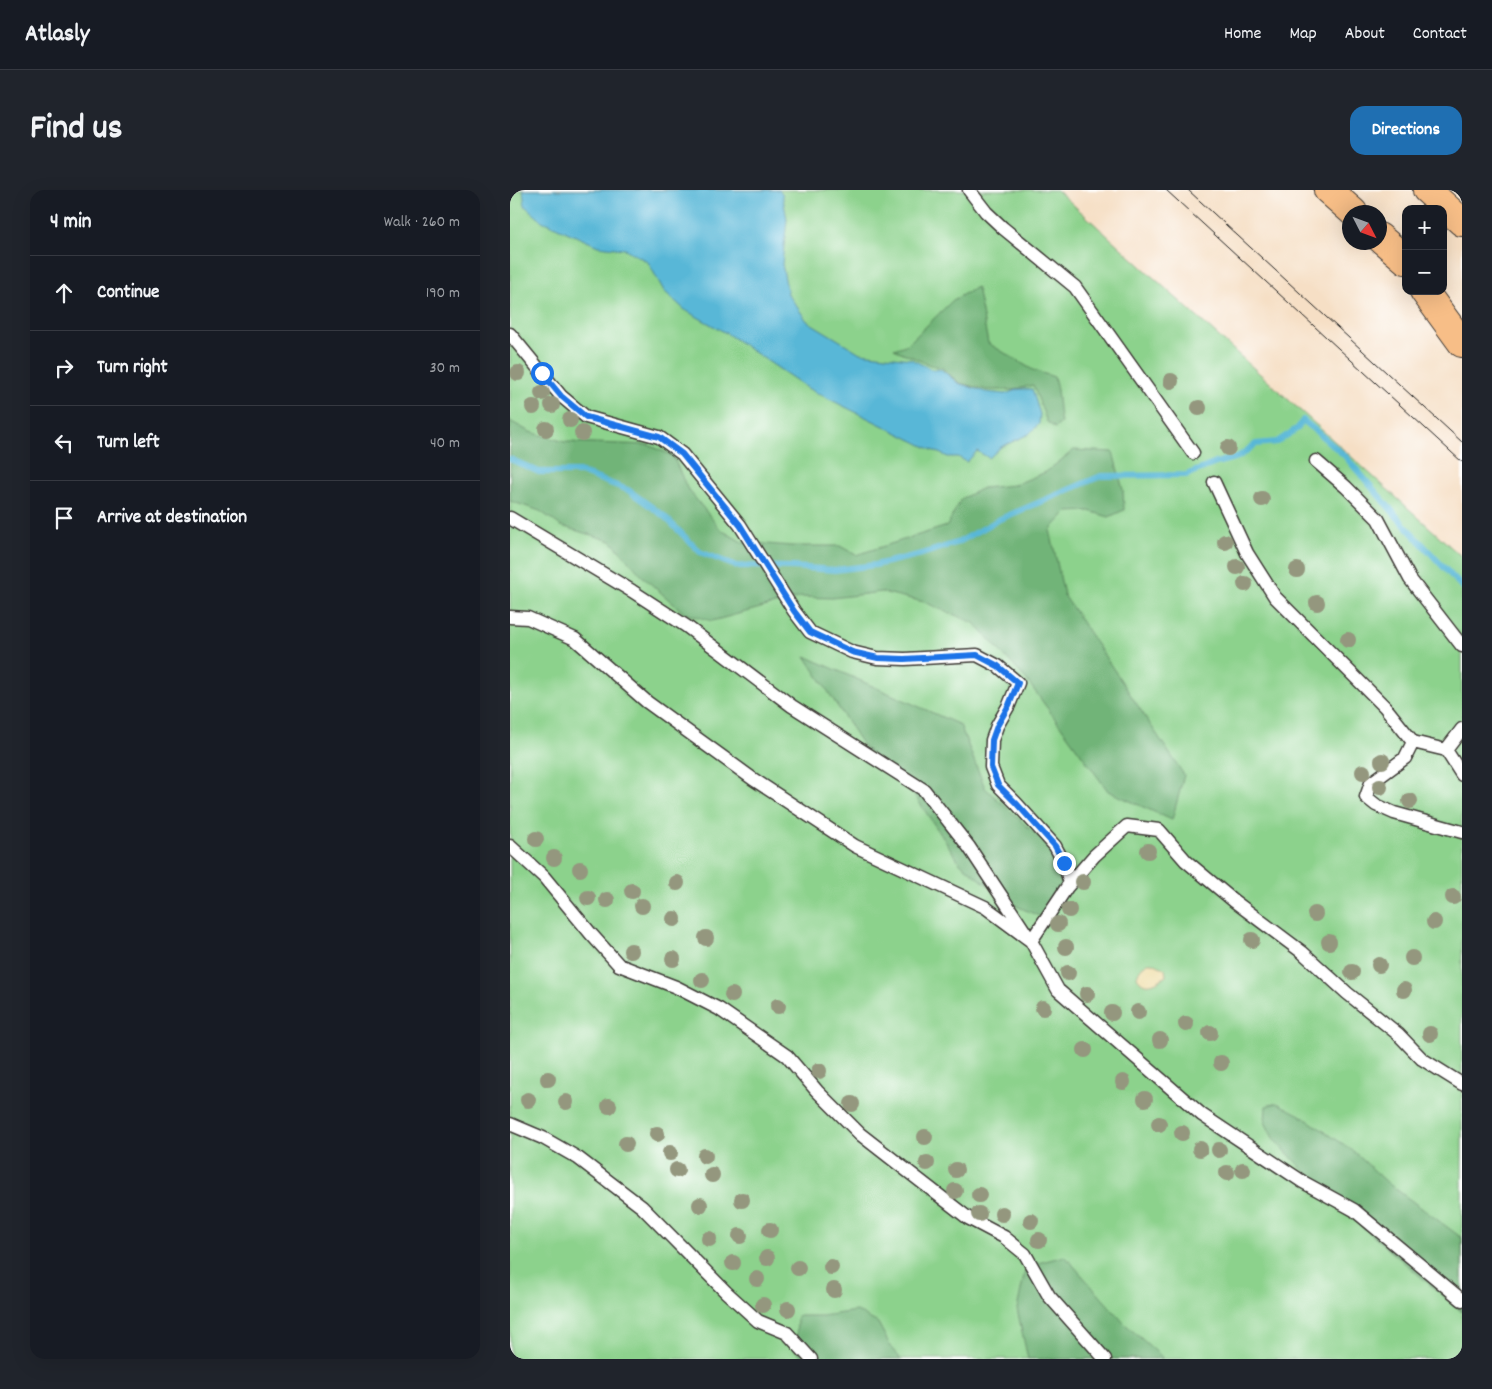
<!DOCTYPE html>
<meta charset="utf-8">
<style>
body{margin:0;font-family:Dekko,sans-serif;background:#20242c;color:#f1f3f6}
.controls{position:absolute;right:15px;top:15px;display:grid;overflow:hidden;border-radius:10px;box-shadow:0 5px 20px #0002}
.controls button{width:45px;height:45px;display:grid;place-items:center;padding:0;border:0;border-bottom:1px solid #363941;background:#171b24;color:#f1f3f6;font:25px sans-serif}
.compass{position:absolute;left:832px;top:15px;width:45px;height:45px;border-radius:50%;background:#171b24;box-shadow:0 5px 20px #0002;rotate:132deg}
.stop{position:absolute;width:15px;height:15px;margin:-11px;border:4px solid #1a73e8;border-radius:50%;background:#fff}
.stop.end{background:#1a73e8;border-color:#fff;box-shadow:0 1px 5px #0008}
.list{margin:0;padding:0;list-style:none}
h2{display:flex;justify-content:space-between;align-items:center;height:65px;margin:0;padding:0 20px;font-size:21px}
h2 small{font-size:16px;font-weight:400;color:#9ea1a6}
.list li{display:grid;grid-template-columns:32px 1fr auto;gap:15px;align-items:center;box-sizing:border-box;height:75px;padding:0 20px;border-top:1px solid #363941}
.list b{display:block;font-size:19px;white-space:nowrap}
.list em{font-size:16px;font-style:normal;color:#9ea1a6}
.icon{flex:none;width:28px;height:28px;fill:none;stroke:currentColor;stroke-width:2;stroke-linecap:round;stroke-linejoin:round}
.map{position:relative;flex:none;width:952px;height:1169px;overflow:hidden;border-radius:15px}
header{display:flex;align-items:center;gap:30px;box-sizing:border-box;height:70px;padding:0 25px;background:#171b24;border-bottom:1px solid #363941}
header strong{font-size:24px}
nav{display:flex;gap:28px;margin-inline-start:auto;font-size:18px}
.intro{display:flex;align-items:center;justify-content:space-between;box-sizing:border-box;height:120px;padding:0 30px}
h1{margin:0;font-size:35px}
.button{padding:12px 22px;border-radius:15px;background:#1f6fb2;color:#fff;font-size:18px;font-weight:700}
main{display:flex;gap:30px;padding:0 30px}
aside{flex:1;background:#171b24;border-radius:15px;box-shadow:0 5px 20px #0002}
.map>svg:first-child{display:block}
</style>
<header>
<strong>Atlasly</strong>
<nav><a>Home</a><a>Map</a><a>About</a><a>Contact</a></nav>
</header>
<div class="intro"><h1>Find us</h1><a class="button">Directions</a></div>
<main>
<aside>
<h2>4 min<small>Walk · 260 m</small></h2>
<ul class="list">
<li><svg class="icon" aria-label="ahead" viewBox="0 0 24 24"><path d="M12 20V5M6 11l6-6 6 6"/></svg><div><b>Continue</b></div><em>190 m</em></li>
<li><svg class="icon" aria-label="right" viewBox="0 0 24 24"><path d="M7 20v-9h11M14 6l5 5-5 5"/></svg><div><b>Turn right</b></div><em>30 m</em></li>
<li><svg class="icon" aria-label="left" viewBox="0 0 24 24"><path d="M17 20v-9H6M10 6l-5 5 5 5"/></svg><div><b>Turn left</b></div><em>40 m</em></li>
<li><svg class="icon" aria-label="arrive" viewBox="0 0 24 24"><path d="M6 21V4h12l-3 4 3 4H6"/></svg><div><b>Arrive at destination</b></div></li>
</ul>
</aside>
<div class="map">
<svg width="952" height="1169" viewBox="0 0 952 1169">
<rect width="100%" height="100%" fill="#fff"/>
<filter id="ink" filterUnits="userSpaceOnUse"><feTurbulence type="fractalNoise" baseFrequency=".02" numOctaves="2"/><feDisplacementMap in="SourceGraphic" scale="10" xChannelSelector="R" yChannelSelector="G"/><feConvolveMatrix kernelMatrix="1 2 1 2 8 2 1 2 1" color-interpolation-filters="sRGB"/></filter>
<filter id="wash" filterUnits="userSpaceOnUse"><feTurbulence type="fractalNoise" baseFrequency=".0096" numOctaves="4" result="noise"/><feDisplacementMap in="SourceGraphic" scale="20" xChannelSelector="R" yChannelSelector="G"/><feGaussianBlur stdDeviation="1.12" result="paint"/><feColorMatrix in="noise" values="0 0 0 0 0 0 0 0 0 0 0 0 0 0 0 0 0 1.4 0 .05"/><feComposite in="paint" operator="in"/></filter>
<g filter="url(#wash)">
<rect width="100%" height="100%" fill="#f6dfc5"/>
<!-- green -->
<path fill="#8cd28c" stroke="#547754" d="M0 0H547L952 367V1169H0Z"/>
<!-- forest -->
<path fill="#71b478" stroke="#46684a" d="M467 97 478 153 523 180 544 187C549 203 548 218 551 233L545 238 537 232 523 195 504 200H477L449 193 431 177 420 175 384 159 398 154 443 110Z
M0 231 20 242 55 252 139 255 163 266 177 298 211 340 232 352 281 356H330L346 365 437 336 451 309 473 298 504 295 536 282 564 260 603 262 613 300 614 320 599 327 579 321 557 322 540 340 554 405 674 585 662 630 598 601 516 489 464 433 414 412 372 402 322 408 291 407 202 431 174 423 133 387 101 351 51 336 30 321 0 311Z
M295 466 450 535 475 598 533 651 553 688 542 732 500 713 450 673 405 606 354 557Z
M767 913 790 925 842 960 879 994 952 1048V1122L827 1015 763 948 755 932 756 916Z
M555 1066 614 1133 652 1167 651 1169H518L507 1119 516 1076Z
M346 1121 368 1133 382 1159 391 1169H294L286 1160 287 1126H312Z"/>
<!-- sand -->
<path fill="#eeda9e" stroke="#857b5d" d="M638 773H643L655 779 656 786C646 793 635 800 627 787 629 780 631 777 638 773Z"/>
<!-- water -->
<path fill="#59b7d7" stroke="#3a6a7a" d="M13 0H269L272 3 277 29 272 74 278 104 297 131 350 163 401 169 423 180 431 179 448 193 476 202 495 204 509 199H522L530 224 529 234 519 244 491 257 479 268 467 261 457 272 448 267H438L420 259 299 199 216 143 175 120 154 101 138 72 115 59 88 56 32 31 15 16Z"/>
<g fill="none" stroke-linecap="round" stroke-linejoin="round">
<!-- stream -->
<path stroke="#59b7d7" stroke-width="6" d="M0 269 29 282H70L118 300 154 326 190 362 226 376 282 377 325 380 365 375 412 364 449 352 490 329 591 286 676 285 706 273 728 267 746 254 767 252 788 238 793 230 834 265 889 329 952 397"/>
</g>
</g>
<g filter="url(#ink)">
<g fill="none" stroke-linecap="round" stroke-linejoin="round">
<!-- lane casing -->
<g stroke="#3d3935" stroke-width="15">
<path id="lane" d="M459 0 476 22 493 38 565 97 683 263
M0 144 51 206 76 227 149 247 172 264 230 335 284 421 300 442 342 462 367 468 395 469 467 465 488 476 508 493 499 515 487 536 482 550 481 577 488 595 506 613 545 656 554 673 560 693
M806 271 836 297 868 329 900 389 952 456
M704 292 737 363 765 407 875 517 903 552 936 560
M0 328 122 401 176 436 282 516 414 600 459 657 521 751 475 717 345 656 243 589 137 512 65 449 18 428 0 427
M952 539 936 560 952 585
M903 552 895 568 861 593 856 607 866 615 884 623 952 642
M0 656 34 687 81 744 109 775 166 797 209 819 277 866 307 901 350 944 458 1028 494 1047 515 1064 539 1106 595 1169
M952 894 912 869 888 844 837 803 792 762 724 711 676 671 649 640 617 636 584 666 557 697 521 751 548 800 692 925 793 992 844 1020 952 1110
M0 934 33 948 68 968 132 1017 216 1102 248 1131 277 1143 301 1169"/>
</g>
<!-- highway casing -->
<g stroke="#3d3935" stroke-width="30">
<path id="highway" d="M818 0 843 22
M917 0 952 32
M869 47 896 70
M914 101 952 153"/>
</g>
<!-- lane -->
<use href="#lane" stroke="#fff" stroke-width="12"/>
<!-- highway -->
<use href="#highway" stroke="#f7be87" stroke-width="28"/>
<!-- tram -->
<path stroke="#1c1c1c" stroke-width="1" d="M656 0 952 272
M678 0 952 252"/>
</g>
<!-- trees -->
<g fill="#94977e">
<circle cx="8" cy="183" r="8"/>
<circle cx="661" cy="191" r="8"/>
<circle cx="32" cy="203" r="8"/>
<circle cx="42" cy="215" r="8"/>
<circle cx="23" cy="217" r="8"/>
<circle cx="689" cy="218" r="8"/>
<circle cx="60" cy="230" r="8"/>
<circle cx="36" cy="239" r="8"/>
<circle cx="72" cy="243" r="8"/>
<circle cx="718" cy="258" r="8"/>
<circle cx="752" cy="309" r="8"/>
<circle cx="715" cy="352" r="8"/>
<circle cx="727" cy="377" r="8"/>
<circle cx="787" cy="380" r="8"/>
<circle cx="735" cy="394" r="8"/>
<circle cx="807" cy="413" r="8"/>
<circle cx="838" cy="450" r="8"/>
<circle cx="872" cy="571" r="8"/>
<circle cx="853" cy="582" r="8"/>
<circle cx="870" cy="597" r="8"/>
<circle cx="900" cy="611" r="8"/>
<circle cx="26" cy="649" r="8"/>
<circle cx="638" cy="661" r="8"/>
<circle cx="44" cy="668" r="8"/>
<circle cx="70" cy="679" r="8"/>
<circle cx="573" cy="692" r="8"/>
<circle cx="167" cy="693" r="8"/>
<circle cx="122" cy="701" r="8"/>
<circle cx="943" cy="707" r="8"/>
<circle cx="78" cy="708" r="8"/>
<circle cx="97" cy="710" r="8"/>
<circle cx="132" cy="716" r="8"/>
<circle cx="559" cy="720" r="8"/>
<circle cx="805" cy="724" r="8"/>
<circle cx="164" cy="729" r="8"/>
<circle cx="924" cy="732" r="8"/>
<circle cx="548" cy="734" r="8"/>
<circle cx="196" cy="748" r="8"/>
<circle cx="742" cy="750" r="8"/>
<circle cx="819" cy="752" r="8"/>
<circle cx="556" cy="757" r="8"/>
<circle cx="121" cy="761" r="8"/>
<circle cx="902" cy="768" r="8"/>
<circle cx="163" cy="769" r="8"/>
<circle cx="869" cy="775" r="8"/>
<circle cx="842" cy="782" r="8"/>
<circle cx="558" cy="783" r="8"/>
<circle cx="192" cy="790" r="8"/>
<circle cx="894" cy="800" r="8"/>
<circle cx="577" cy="804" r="8"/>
<circle cx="222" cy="805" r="8"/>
<circle cx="268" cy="816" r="8"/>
<circle cx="533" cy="818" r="8"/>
<circle cx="628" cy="822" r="8"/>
<circle cx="602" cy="823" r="8"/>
<circle cx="676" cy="834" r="8"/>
<circle cx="700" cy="843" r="8"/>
<circle cx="920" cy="844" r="8"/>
<circle cx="650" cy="850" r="8"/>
<circle cx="575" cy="860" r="8"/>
<circle cx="711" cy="873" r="8"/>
<circle cx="309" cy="881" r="8"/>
<circle cx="38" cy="889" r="8"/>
<circle cx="613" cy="892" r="8"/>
<circle cx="635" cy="909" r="8"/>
<circle cx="18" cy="910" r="8"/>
<circle cx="56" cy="912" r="8"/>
<circle cx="342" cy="914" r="8"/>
<circle cx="99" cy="916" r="8"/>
<circle cx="649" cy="934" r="8"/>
<circle cx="672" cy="943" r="8"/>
<circle cx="147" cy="944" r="8"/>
<circle cx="415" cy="947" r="8"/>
<circle cx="116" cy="954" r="8"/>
<circle cx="690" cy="959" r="8"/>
<circle cx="709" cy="960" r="8"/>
<circle cx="160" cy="963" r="8"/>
<circle cx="195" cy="966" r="8"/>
<circle cx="417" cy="973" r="8"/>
<circle cx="167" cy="980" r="8"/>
<circle cx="446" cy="980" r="8"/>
<circle cx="733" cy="980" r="8"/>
<circle cx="717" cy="983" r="8"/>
<circle cx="202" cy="985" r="8"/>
<circle cx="445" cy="1001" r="8"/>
<circle cx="469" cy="1005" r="8"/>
<circle cx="232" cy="1010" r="8"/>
<circle cx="190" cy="1015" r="8"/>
<circle cx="469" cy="1024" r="8"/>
<circle cx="492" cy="1024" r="8"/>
<circle cx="521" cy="1031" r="8"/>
<circle cx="260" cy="1040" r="8"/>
<circle cx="230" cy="1046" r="8"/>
<circle cx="199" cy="1049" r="8"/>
<circle cx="529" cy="1050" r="8"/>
<circle cx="257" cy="1068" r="8"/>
<circle cx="223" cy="1073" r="8"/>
<circle cx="321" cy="1077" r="8"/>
<circle cx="288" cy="1078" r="8"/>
<circle cx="247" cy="1089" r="8"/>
<circle cx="324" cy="1100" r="8"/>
<circle cx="253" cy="1115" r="8"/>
<circle cx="278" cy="1119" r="8"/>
</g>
</g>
<g fill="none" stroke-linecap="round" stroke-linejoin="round" filter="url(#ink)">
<!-- route -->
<path stroke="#1a73e8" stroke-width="6" d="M32 183 51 206 76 227 149 247 172 264 230 335 284 421 300 442 342 462 368 468 394 469 467 465 488 476 508 493 499 515 487 536 482 550 481 577 488 595 506 613 545 656 554 673"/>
</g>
</svg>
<div class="controls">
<button>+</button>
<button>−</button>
</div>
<svg class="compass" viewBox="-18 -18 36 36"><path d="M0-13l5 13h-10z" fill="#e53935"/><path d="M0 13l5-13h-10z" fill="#9ea1a6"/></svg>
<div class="stop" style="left:32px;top:183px"></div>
<div class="stop end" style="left:554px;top:673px"></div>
</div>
</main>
